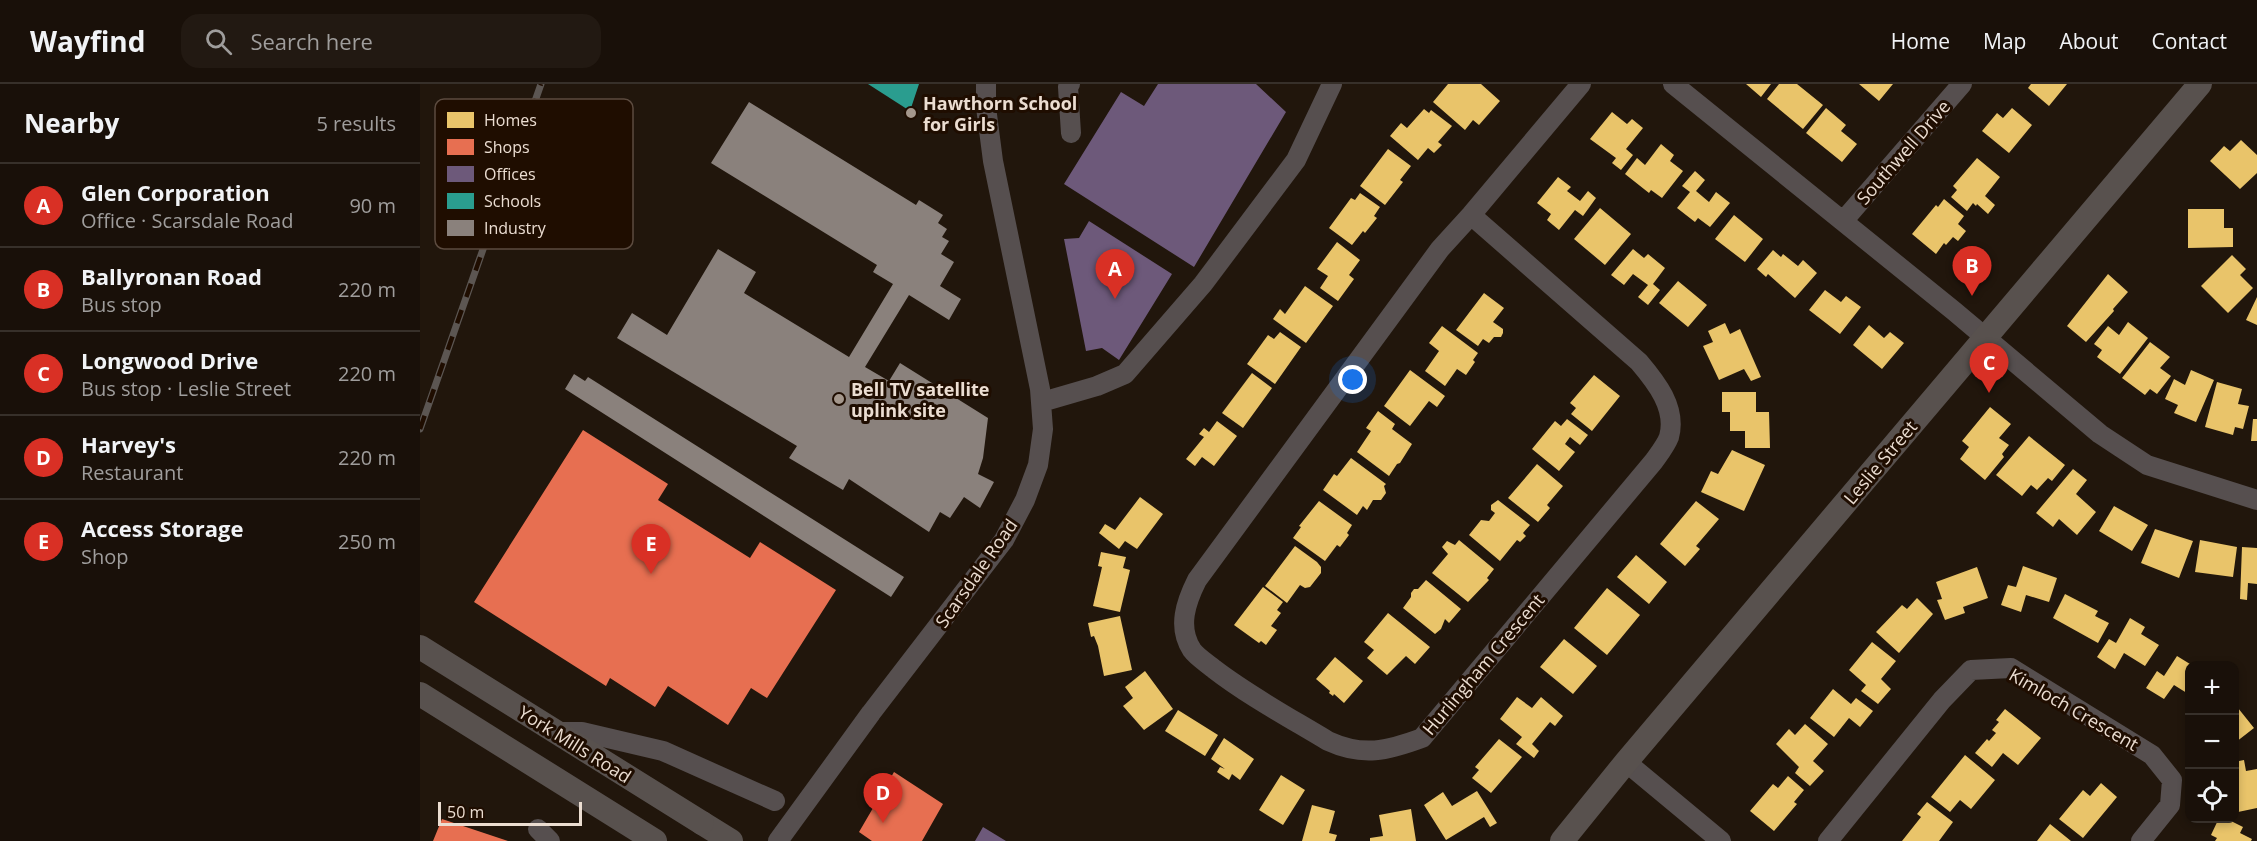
<!DOCTYPE html>
<meta charset="utf-8">
<style>
body{margin:0;font-family:"Open Sans",sans-serif;background:#221912;color:#f1f3f6}
.controls{position:absolute;right:18px;bottom:18px;display:grid;overflow:hidden;border-radius:12px;box-shadow:0 3px 9px #0003}
.controls button{width:54px;height:54px;display:grid;place-items:center;padding:0;border:0;border-bottom:2px solid #37302a;background:#191009;color:#f1f3f6;font:30px sans-serif}
.scale{position:absolute;left:18px;bottom:15px;width:144px;box-sizing:border-box;padding-left:6px;border:3px solid #ebddd1;border-top:0;font-size:16px;line-height:21px;white-space:nowrap;color:#ebddd1;-webkit-text-stroke:4px #1f0d00;paint-order:stroke}
.you{position:absolute;left:933px;top:296px;width:21px;height:21px;margin:-15px;border:4px solid #fff;border-radius:50%;background:#1a73e8;box-shadow:0 0 0 9px #1a73e833}
.badge{display:grid;place-items:center;width:39px;height:39px;border-radius:50%;background:#d93025;color:#fff;font-size:20px;font-weight:700}
.pin{position:absolute;translate:-50% -50px;filter:drop-shadow(0 2px 3px #0008)}
.pin::after{content:'';position:absolute;top:32px;width:21px;height:18px;background:inherit;clip-path:polygon(0 0,100% 0,50% 100%)}
.list{margin:0;padding:0;list-style:none}
h2{display:flex;justify-content:space-between;align-items:center;height:78px;margin:0;padding:0 24px;font-size:26px}
h2 small{font-size:20px;font-weight:400;color:#9f9d9c}
.list li{display:grid;grid-template-columns:39px 1fr auto;gap:18px;align-items:center;box-sizing:border-box;height:84px;padding:0 24px;border-top:2px solid #37302a}
.list b{display:block;font-size:22px;white-space:nowrap}
.list p{margin:0;font-size:20px;white-space:nowrap;color:#9f9d9c}
.list em{font-size:20px;font-style:normal;color:#9f9d9c}
.icon{flex:none;width:33px;height:33px;fill:none;stroke:currentColor;stroke-width:2;stroke-linecap:round;stroke-linejoin:round}
.map{position:relative;flex:none;width:1837px;height:757px;overflow:hidden}
header{display:flex;align-items:center;gap:36px;box-sizing:border-box;height:84px;padding:0 30px;background:#191009;border-bottom:2px solid #37302a}
header strong{font-size:28px}
nav{display:flex;gap:33px;margin-inline-start:auto;font-size:21px}
.search{width:420px;height:54px;background:#221912;display:flex;align-items:center;gap:15px;box-sizing:border-box;padding:0 21px;border-radius:18px;color:#9f9d9c;font-size:22px}
main{display:flex}
aside{flex:1;background:#191009}
.map>svg:first-child{display:block}
</style>
<header>
<strong>Wayfind</strong>
<div class="search"><svg class="icon" aria-label="search" viewBox="0 0 24 24"><circle cx="10" cy="10" r="6"/><path d="M15 15l6 6"/></svg>Search here</div>
<nav><a>Home</a><a>Map</a><a>About</a><a>Contact</a></nav>
</header>
<main>
<aside>
<h2>Nearby<small>5 results</small></h2>
<ul class="list">
<li><span class="badge">A</span><div><b>Glen Corporation</b><p>Office · Scarsdale Road</p></div><em>90 m</em></li>
<li><span class="badge">B</span><div><b>Ballyronan Road</b><p>Bus stop</p></div><em>220 m</em></li>
<li><span class="badge">C</span><div><b>Longwood Drive</b><p>Bus stop · Leslie Street</p></div><em>220 m</em></li>
<li><span class="badge">D</span><div><b>Harvey's</b><p>Restaurant</p></div><em>220 m</em></li>
<li><span class="badge">E</span><div><b>Access Storage</b><p>Shop</p></div><em>250 m</em></li>
</ul>
</aside>
<div class="map">
<svg width="1837" height="757" viewBox="0 0 1837 757">
<rect width="100%" height="100%" fill="#21160c"/>
<!-- homes -->
<path fill="#e9c46a" d="M1028 0H1061L1080 17 1059 41 1053 36 1045 46 1013 18Z
M1326 0H1351L1341 13Z
M1359 0H1377L1403 21 1383 45 1347 15Z
M1439 0H1473L1459 17Z
M1611 0H1647L1629 22 1608 4Z
M1406 24 1426 41 1421 47 1437 60 1422 78 1386 49Z
M1592 24 1612 41 1589 69 1562 47 1577 29 1583 34Z
M1004 25 1009 29 1011 26 1032 42 1018 58 1022 61 1014 69 1008 64 998 76 970 52 981 39 987 44Z
M1192 28 1207 40 1212 35 1223 44 1206 65 1213 71 1201 86 1192 79 1196 74 1170 55Z
M1821 56 1837 71V89L1820 105 1790 77 1804 62 1810 67Z
M1241 60 1254 71 1250 77 1263 87 1242 114 1231 106 1229 109 1205 90 1217 74 1225 81Z
M968 65 991 82 980 96 983 98 965 121 940 102Z
M1557 74 1580 93 1565 112 1575 121 1568 130 1557 120 1556 122 1553 119 1547 127 1531 113 1537 106 1533 102Z
M1275 87 1285 96 1276 107 1289 118 1296 108 1310 119 1290 143 1278 134 1275 138 1257 124 1270 108 1262 102Z
M1138 93 1151 103 1147 107 1160 117 1168 107 1176 114 1163 132 1155 126 1139 146 1127 136 1131 130 1117 119Z
M940 109 960 123 954 132 957 134 945 149 943 147 932 161 909 144 931 114 935 116Z
M1524 115 1544 132 1538 140 1546 147 1538 157 1533 153 1526 161 1524 159 1516 170 1492 150 1516 121 1518 123Z
M1180 124 1211 150 1185 181 1154 155Z
M1768 125H1804V144H1813V163L1768 164Z
M1314 131 1343 155 1325 178 1295 155Z
M917 158 940 176 929 191 934 195 918 217 900 204 908 192 897 185Z
M1213 165 1224 174 1228 170 1245 184 1233 200 1240 206 1228 221 1218 213 1228 201 1213 190 1204 201 1191 191Z
M1353 166 1361 173 1363 170 1378 182 1383 176 1397 189 1375 214 1348 190 1346 193 1337 185Z
M1812 171 1826 185 1820 191 1833 204 1808 229 1781 202Z
M1688 190 1708 208 1693 225 1694 227 1666 258 1647 242Z
M1258 197 1287 221 1268 243 1239 219Z
M885 202 913 222 886 259 853 235 860 225 865 230Z
M1405 206 1421 218 1426 212 1441 223 1420 250 1389 226Z
M1064 209 1084 224 1073 238 1083 245V249L1081 253H1074L1069 259 1063 255 1058 262 1036 246Z
M1837 213V241L1826 236Z
M1708 238 1728 254 1700 290 1677 273 1682 266 1674 260 1688 242 1699 251Z
M1305 239 1310 250 1320 245 1341 293 1331 297 1324 285 1299 296 1283 262 1293 258 1288 247Z
M1449 241 1464 254 1470 248 1484 259 1462 285 1433 261Z
M1022 242 1058 269 1053 276 1055 278 1046 291 1037 285 1025 302 1005 287 1019 267 1009 259Z
M860 248 881 263 855 300 827 280 848 251 854 255Z
M1730 258 1750 273 1740 284 1751 292 1737 310 1730 305 1725 311 1702 294Z
M990 286 1025 312 1017 323 1009 317 990 342 964 322Z
M1771 286 1794 296 1776 338 1754 329 1758 321 1745 315 1754 295 1765 301Z
M832 289 852 304 823 344 802 329Z
M1174 291 1200 312 1172 347 1151 330 1156 324 1150 319Z
M1797 298 1822 305 1818 320 1829 322 1823 345 1815 343 1813 351 1785 343Z
M1302 308H1336V328H1349L1350 364H1325V347H1310V328H1302Z
M1570 323 1591 340 1579 354 1589 361 1582 370 1584 373 1565 396 1540 375 1549 363 1542 357Z
M958 327 975 340 972 345 992 360 980 379 977 380 969 392 937 368 951 347 946 344Z
M1147 335 1168 351 1160 361 1150 353 1145 360 1155 368 1139 387 1112 365 1135 337 1141 342Z
M1833 335H1837V357H1831Z
M797 337 817 352 794 382 782 373 775 382 766 375 784 353 779 350 784 344 789 348Z
M1609 352 1645 381 1632 397 1628 394 1617 406 1611 401 1602 412 1576 391Z
M1312 366 1345 381 1324 427 1281 408 1291 387 1298 390Z
M931 374 966 400 964 402 966 409 961 416H953L947 426 943 422 937 431 903 406 914 390 917 392Z
M1117 380 1143 402 1127 421 1130 424 1118 438 1088 414Z
M1653 385 1667 396 1656 410 1676 428 1657 451 1639 435 1633 443 1616 429Z
M720 413 743 430 717 465 705 457 699 465 679 449 685 440 695 446Z
M1078 416 1110 441 1103 449 1106 452 1100 458 1097 456 1080 477 1049 451 1061 436 1069 437 1075 429 1071 426V421Z
M899 417 932 441 927 449 929 451 920 463 917 461 905 477 873 454 881 443 879 442Z
M1276 417 1299 435 1276 462 1280 465 1265 482 1240 460Z
M1694 422 1728 441 1712 467 1679 447Z
M1735 445 1773 457 1759 494 1721 479Z
M1039 456 1074 485 1067 494 1069 496 1048 518 1012 489 1028 470 1022 463 1027 457 1035 461Z
M1780 456 1817 463 1813 493 1775 488Z
M875 462 897 478 901 483V489L890 503 885 504 880 501 867 519 845 502Z
M1822 463 1837 464V500L1828 499 1827 516 1820 515Z
M681 468 706 473 703 484 710 486 700 528 673 522 682 483 678 482Z
M1216 471 1247 498 1229 520 1197 493Z
M1603 482 1637 494 1629 518 1606 511 1601 528 1581 521 1588 501 1596 503Z
M1557 483 1568 514 1543 523 1545 529 1525 536 1517 516 1522 515 1516 498Z
M1006 496 1041 525 1029 539 1025 535 1021 545 1015 550 983 524 991 513V509L994 505H998Z
M843 503 863 518 857 526 861 529 851 542 857 546 846 561 841 557 839 559 814 541Z
M1187 504 1220 531 1187 571 1154 544Z
M1645 510 1678 527 1675 532 1689 539 1678 559 1633 534Z
M1497 514 1513 530 1479 569 1456 548 1482 521 1487 525Z
M968 529 1010 563 995 580 986 572 967 591 947 574 954 566 944 558Z
M700 532 712 586 684 592 678 562 674 552 671 553 668 539Z
M1710 534 1725 543 1721 550 1739 561 1725 582 1704 569 1695 585 1677 573 1689 555 1696 559Z
M1144 555 1177 582 1153 610 1120 583Z
M1452 558 1476 577 1461 595 1471 605 1458 620 1441 607 1446 601 1429 586Z
M1757 572 1770 580V611L1754 601 1744 615 1726 604 1737 587 1744 592Z
M915 573 943 597 924 619 914 610 913 612 909 609 910 607 896 595Z
M725 587 753 625 724 646 703 622 713 614 705 603Z
M1413 605 1431 620 1436 614 1453 627 1440 643 1429 634 1414 653 1390 634Z
M1097 613 1112 624 1121 613 1143 632 1135 642 1130 638 1112 660 1119 667 1114 674 1096 660 1102 653 1080 635Z
M1814 619 1834 644 1816 658 1814 656Z
M1585 625 1621 654 1598 681 1583 669 1572 683 1555 669 1567 655 1569 657 1576 649 1572 646 1579 638 1576 636Z
M758 626 798 651 785 672 745 647Z
M1385 640 1408 660 1393 677 1404 687 1390 702 1375 689 1379 683 1356 660 1369 645 1375 651Z
M804 654 834 675 820 696 812 690 809 696 797 688 800 683 805 685 791 675Z
M1079 655 1102 673 1071 709 1052 694 1059 686 1055 683Z
M1545 671 1575 696 1551 725 1540 716 1530 728 1511 713Z
M1824 676 1826 687 1837 685V724L1818 728 1814 713V678Z
M861 691 885 706 863 741 839 726Z
M1368 692 1384 706 1374 718 1377 720 1354 747 1330 727 1353 700 1358 704Z
M1681 699 1697 713 1663 754 1639 735 1663 706 1670 712Z
M1057 707 1077 739 1070 743 1064 733 1026 756 1004 721 1023 708 1032 722Z
M1507 718 1533 738 1519 757H1482L1501 733 1497 730Z
M892 721 915 727 909 749 917 751 915 757H882Z
M991 725 996 757H950V754L963 752 959 731Z
M1799 734H1805L1823 743 1820 749 1832 755 1831 757H1795L1797 754 1791 751Z
M1630 740 1651 757H1617Z"/>
<!-- shops -->
<path fill="#e76f51" d="M163 346 248 400 238 416 330 474 340 458 416 506 347 614 331 604 308 641 248 602 235 623 190 594 186 602 54 518Z
M474 688 523 720 502 757H452L439 748Z
M22 735 88 757H13Z"/>
<!-- offices -->
<path fill="#6d597a" d="M738 0H836L866 28 774 183 644 100 701 8 724 22Z
M669 137 752 190 699 276 682 264 666 267 644 155 659 154Z
M563 743 586 757H555Z"/>
<!-- schools -->
<path fill="#2a9d8f" d="M448 0H499L490 27Z"/>
<!-- industry -->
<path fill="#8a817c" d="M329 18 496 121 499 116 523 131 518 139 527 145 522 153 529 157 521 170 534 178 520 202 541 215 529 236 489 211 445 283 469 297 480 279 568 334 563 374 558 390 574 398 560 424 544 413 530 434 520 428 509 448 429 395 423 406 369 374 377 362 197 254 212 229 247 251 298 165 336 188 324 209 429 273 473 200 453 188 457 181 291 79Z
M154 290 165 297 168 293 484 493 471 513 145 305Z"/>
<g fill="none" stroke-linecap="round" stroke-linejoin="round">
<!-- minor -->
<path stroke="#564f4f" stroke-width="20" d="M650 0 648 3 651 49
M1253 0 1534 227 1680 350 1727 381 1837 416
M1051 131 1219 278C1236 298 1257 324 1249 353 1246 361 1239 370 1234 377L1002 654C967 667 943 673 908 657 870 634 829 612 794 585 787 579 777 573 772 566 757 543 766 518 777 496L1020 165 1051 131 1161 0
M1424 136 1542 0
M622 318 677 302 705 290 783 200 876 76 912 0
M134 648H162L243 667 355 717
M1206 678 1301 757
M118 745 130 757
M358 757 451 629 584 456 605 416 618 381 623 345 620 305 573 77 566 23V0
M1408 757 1522 616 1551 586 1591 584 1732 671 1752 696 1750 721 1721 757"/>
<!-- major -->
<path stroke="#58514e" stroke-width="24" d="M0 610 235 757
M282 739 311 757
M1142 757 1206 678 1780 0"/>
<!-- rail casing -->
<g stroke="#5c5652" stroke-width="7">
<path id="rail" d="M0 345 121 0"/>
</g>
<!-- rail -->
<use href="#rail" stroke="#1f0d00" stroke-width="4.5" stroke-dasharray="14" stroke-linecap="butt"/>
<!-- major-bridge -->
<path stroke="#58514e" stroke-width="24" d="M0 563 282 739"/>
</g>
<!-- markers -->
<g fill="#a4978c" stroke="#1f0d00" stroke-width="2">
<circle cx="491" cy="29" r="6"/>
<circle cx="419" cy="315" r="6"/>
</g>
<g text-anchor="middle" dominant-baseline="central" stroke-width="6" stroke-linejoin="round" paint-order="stroke">
<!-- poi labels -->
<g font-size="18" font-weight="bold" fill="#ebddd1" stroke="#1f0d00" text-anchor="start">
<text x="503" y="19">Hawthorn School<tspan x="503" dy="21">for Girls</tspan></text>
<text x="431" y="305">Bell TV satellite<tspan x="431" dy="21">uplink site</tspan></text>
</g>
<!-- street labels -->
<g font-size="18" fill="#ebddd1" stroke="#1f0d00">
<text transform="translate(1483 68) rotate(-49)">Southwell Drive</text>
<text transform="translate(1460 378) rotate(-50)">Leslie Street</text>
<text transform="translate(556 489) rotate(-55)">Scarsdale Road</text>
<text transform="translate(1063 580) rotate(-50)">Hurlingham Crescent</text>
<text transform="translate(1654 625) rotate(30)">Kimloch Crescent</text>
<text transform="translate(155 660) rotate(32)">York Mills Road</text>
</g>
</g>
<!-- legend -->
<rect x="15" y="15" width="198" height="150" rx="9" fill="#1f0d00" stroke="#5c4b3f" stroke-width="1.5"/>
<rect x="27" y="28" width="27" height="16" fill="#e9c46a"/>
<rect x="27" y="55" width="27" height="16" fill="#e76f51"/>
<rect x="27" y="82" width="27" height="16" fill="#6d597a"/>
<rect x="27" y="109" width="27" height="16" fill="#2a9d8f"/>
<rect x="27" y="136" width="27" height="16" fill="#8a817c"/>
<g font-size="16" fill="#ebddd1">
<text x="64" y="42">Homes</text>
<text x="64" y="69">Shops</text>
<text x="64" y="96">Offices</text>
<text x="64" y="123">Schools</text>
<text x="64" y="150">Industry</text>
</g>
</svg>
<div class="controls">
<button>+</button>
<button>−</button>
<button><svg class="icon" aria-label="locate" viewBox="0 0 24 24"><circle cx="12" cy="12" r="6"/><path d="M12 2v4M12 18v4M2 12h4M18 12h4"/></svg></button>
</div>
<div class="scale">50 m</div>
<div class="you"></div>
<div class="pin badge" style="left:695px;top:215px">A</div>
<div class="pin badge" style="left:1552px;top:212px">B</div>
<div class="pin badge" style="left:1569px;top:309px">C</div>
<div class="pin badge" style="left:463px;top:739px">D</div>
<div class="pin badge" style="left:231px;top:490px">E</div>
</div>
</main>
